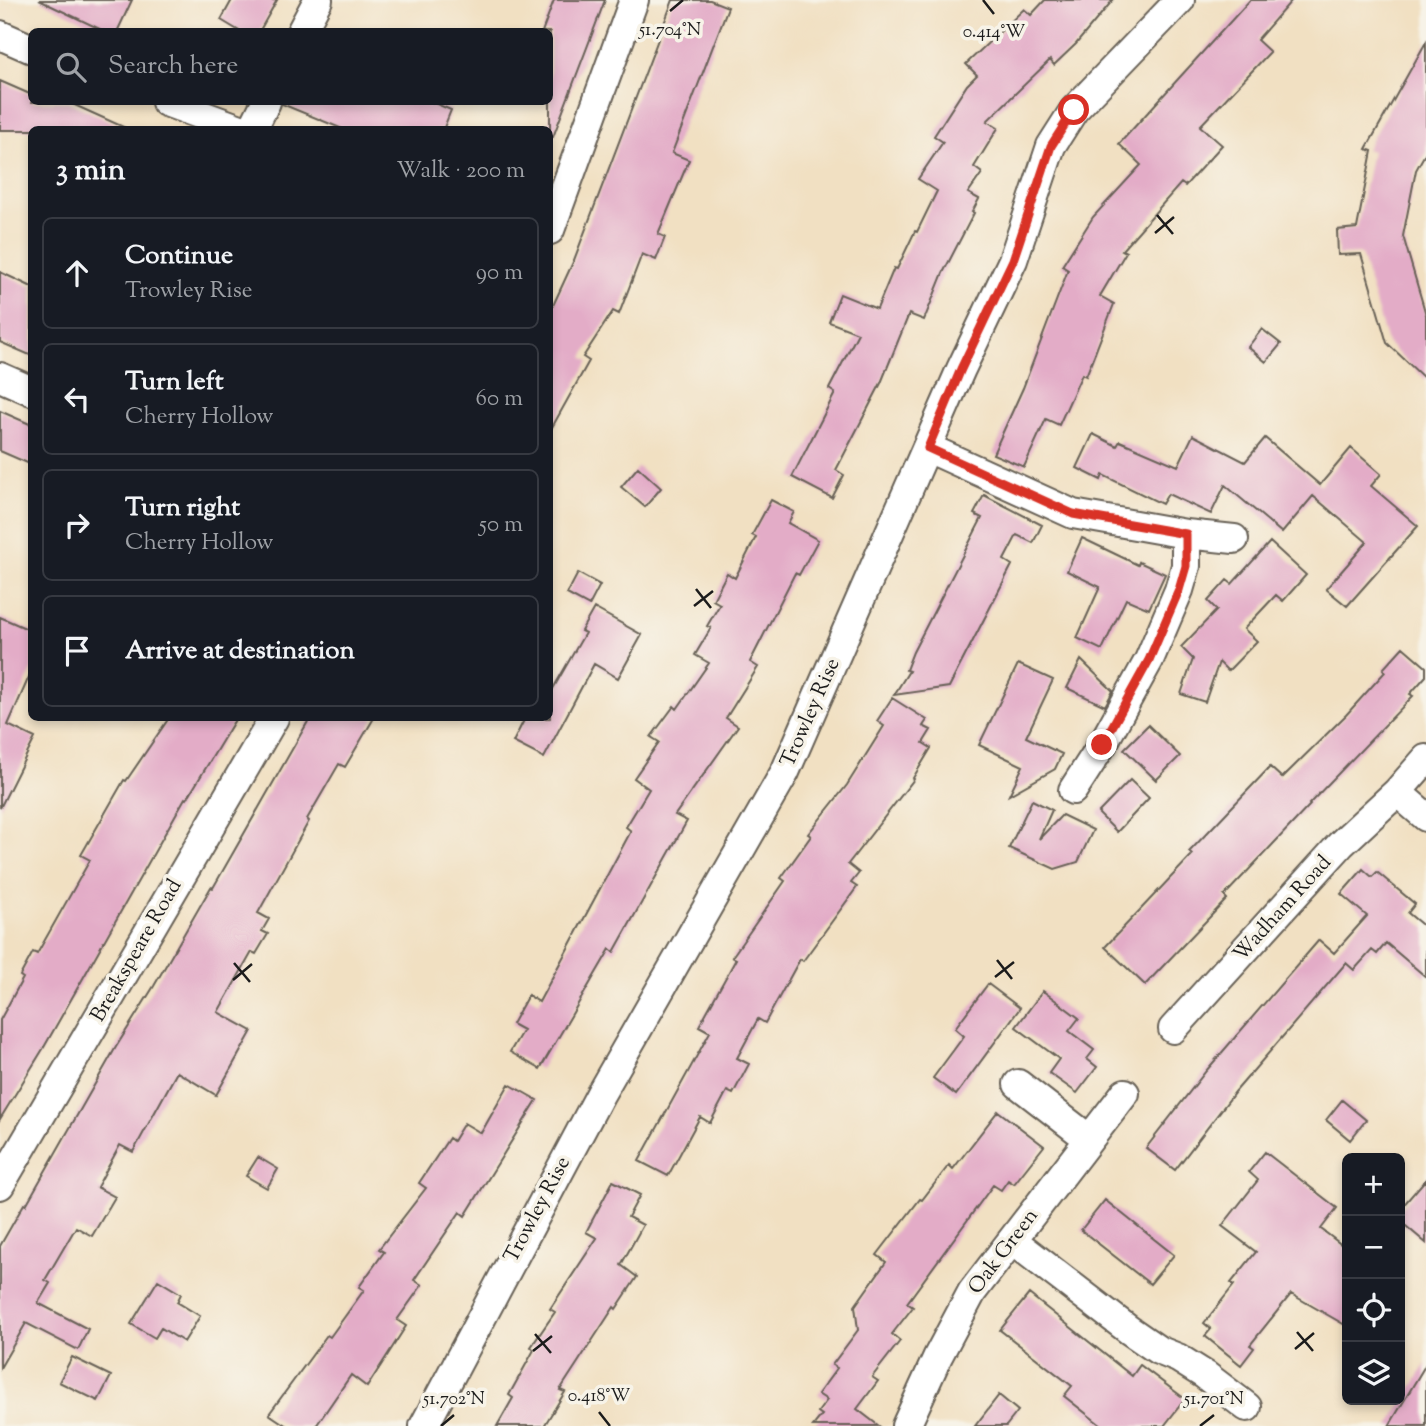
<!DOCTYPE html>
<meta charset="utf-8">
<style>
body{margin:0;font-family:"Sorts Mill Goudy",serif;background:#20242c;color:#f1f3f6}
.controls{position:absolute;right:21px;bottom:21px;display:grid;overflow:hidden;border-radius:10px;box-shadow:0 4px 10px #0003}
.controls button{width:63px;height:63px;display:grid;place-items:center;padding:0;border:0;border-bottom:2px solid #363941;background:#171b24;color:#f1f3f6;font:35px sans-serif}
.stop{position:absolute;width:21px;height:21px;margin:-16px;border:5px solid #d93025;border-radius:50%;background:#fff}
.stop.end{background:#d93025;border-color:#fff;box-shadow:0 2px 7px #0008}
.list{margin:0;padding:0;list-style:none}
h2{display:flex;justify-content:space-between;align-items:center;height:91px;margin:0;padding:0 28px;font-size:30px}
h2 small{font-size:23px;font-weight:400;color:#9ea1a6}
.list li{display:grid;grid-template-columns:46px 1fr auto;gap:21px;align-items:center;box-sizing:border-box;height:112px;margin:0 14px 14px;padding:0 14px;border:2px solid #363941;border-radius:10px}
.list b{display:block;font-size:26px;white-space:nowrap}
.list p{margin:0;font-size:23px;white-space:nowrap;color:#9ea1a6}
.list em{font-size:23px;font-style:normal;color:#9ea1a6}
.icon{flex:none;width:38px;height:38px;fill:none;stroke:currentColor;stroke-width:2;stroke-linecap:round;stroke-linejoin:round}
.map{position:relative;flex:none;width:1426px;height:1426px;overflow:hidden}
.search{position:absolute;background:#171b24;box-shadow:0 4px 10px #0003;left:28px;top:28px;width:525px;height:77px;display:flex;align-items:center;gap:18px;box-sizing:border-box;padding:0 24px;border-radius:10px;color:#9ea1a6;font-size:26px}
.panel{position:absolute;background:#171b24;box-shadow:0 4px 10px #0003;left:28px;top:126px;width:525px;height:595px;border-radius:10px}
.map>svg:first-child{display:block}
</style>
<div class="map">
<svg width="1426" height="1426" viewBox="0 0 1426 1426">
<rect width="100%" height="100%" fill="#f7f3e8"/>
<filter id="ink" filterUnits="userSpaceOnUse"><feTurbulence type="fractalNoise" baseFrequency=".0143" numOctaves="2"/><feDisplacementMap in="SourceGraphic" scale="14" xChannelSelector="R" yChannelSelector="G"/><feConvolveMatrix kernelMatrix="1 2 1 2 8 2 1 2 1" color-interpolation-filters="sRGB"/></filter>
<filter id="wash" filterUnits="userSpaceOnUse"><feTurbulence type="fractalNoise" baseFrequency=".00686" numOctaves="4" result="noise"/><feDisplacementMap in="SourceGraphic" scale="28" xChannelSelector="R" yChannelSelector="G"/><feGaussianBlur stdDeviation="1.57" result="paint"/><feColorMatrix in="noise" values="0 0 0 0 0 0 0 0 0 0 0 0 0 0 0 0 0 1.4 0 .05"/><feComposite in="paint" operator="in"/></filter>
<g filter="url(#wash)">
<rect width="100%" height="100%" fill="#f1e0c2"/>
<g id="blocks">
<!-- building -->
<path fill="#e3acc7" d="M39 0H132L117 32H106Z
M232 0H277L259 32H241L221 20Z
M554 0H605L553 137H550V32H542Z
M673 0H710L728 7 672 153 689 160 658 234 665 237 656 260 642 254 619 314 613 311 583 357 589 361 550 431V312L574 260Z
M1045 0H1113L1076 44 1054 65 1050 60 987 121 998 128 974 167 982 173 968 193 979 199 972 212 974 213 943 273 924 320 909 314 881 383 836 470 844 475 832 498 792 477 835 393 829 389 858 333 829 322 840 294 877 309 894 268 897 269 915 231 917 232 937 191 918 179 943 142 934 136 967 85 977 75 966 64 1024 9 1031 15Z
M1250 0H1292L1257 40 1270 52 1200 126 1222 145 1185 186 1181 183 1122 250 1126 252 1100 296 1114 304 1086 376 1082 374 1059 425 1046 419 1024 467 993 454 1023 388 1068 270 1062 266 1093 217 1141 165 1119 144Z
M1426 42V152L1416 170 1403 236 1426 315V380L1387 343 1361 254 1338 255 1337 230 1357 228 1372 151 1366 149Z
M0 81 32 95V102H68L130 130H0Z
M283 102H432L451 110 443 130H345L282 104Z
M0 272 32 287V356L0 342Z
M1262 329 1281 344 1266 362 1248 347Z
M0 411 32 425V465L0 451Z
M1093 434 1117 446 1120 441 1178 466 1193 435 1245 462 1265 438 1320 485 1351 448 1381 474 1371 486 1418 526 1347 606 1326 589 1367 542 1313 496 1282 533 1225 485 1211 514 1168 494 1162 504 1103 475 1101 480 1077 468Z
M638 467 661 488 645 507 621 487Z
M984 495 1042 525 1033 543 1017 535 1004 560 1012 565 949 687 894 695 909 671 906 670 913 652 982 518 974 514Z
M771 500 794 512 788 523 818 540 799 575 795 573 750 662 758 667 726 718 738 726 675 815 687 821 614 952 610 949 540 1069 510 1052 523 1030 512 1024 528 995 539 1002 631 831 626 827 649 789 634 778 659 742 651 737 674 706 677 709 709 663 695 655 711 628 707 626 720 604 713 600 727 573 735 578 756 537 752 535Z
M1082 538 1138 565 1139 562 1165 574 1149 609 1126 599 1102 650 1077 638 1100 587 1067 571Z
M1270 542 1306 575 1283 601 1276 595 1244 629 1257 641 1228 671 1219 662 1205 702 1181 694 1193 659 1181 647 1217 610 1208 601 1227 580 1232 584Z
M578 573 600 585 589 606 567 594Z
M594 608 642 635 618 678 594 664 544 758 513 742 525 718H550V694L585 633 581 631Z
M0 617 32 631V670L8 725 35 738 0 808Z
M1403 647 1426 667V676L1410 694 1413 696 1309 804 1310 805 1224 896 1227 899 1145 985 1105 947 1192 855 1189 852 1270 767 1282 778 1346 715 1385 672 1383 669Z
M1081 660 1113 691 1105 706 1067 688Z
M1018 664 1053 680 1026 737 1062 754 1055 769 1009 795 1023 766 979 745Z
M892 698 927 720 923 726 931 730 923 743 931 748 913 778 914 779 848 864 859 873 851 883 857 887 803 961 800 959 765 1023 758 1019 737 1058 749 1064 733 1094 727 1091 710 1123 700 1117 668 1176 639 1161 710 1032 699 1026 736 959 732 957 785 881 781 878 811 836 808 834 847 785 884 726 877 721Z
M169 718H236L187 799 185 798 43 1049 0 1119V1020L23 978 20 976 33 952 37 954 90 860 81 855 124 780 126 781Z
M310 718H374L345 767 339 764 307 819 309 821 258 913 269 919 262 931 268 934 256 954 252 952 218 1012 252 1031 216 1095 177 1072 133 1152 120 1145 97 1187 115 1197 92 1236 76 1227 45 1280 50 1283 38 1303 88 1329 78 1350 26 1323 0 1368V1246L24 1204 26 1205 116 1047 154 986 211 887 213 888Z
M1148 725 1180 756 1156 780 1124 749Z
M1130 780 1149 798 1117 832 1098 813Z
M1032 800 1052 810 1039 839 1062 815 1093 830 1078 862 1055 869 1009 848Z
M1363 869 1372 877 1377 872 1415 904 1408 913 1426 928V977L1386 943 1377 954 1372 950 1354 970 1346 963 1235 1092 1175 1170 1146 1148 1206 1071 1319 940 1334 953 1367 916 1341 894Z
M988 984 1020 1008 956 1095 933 1078 964 1036 955 1028Z
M1043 991 1079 1018 1069 1031 1094 1050 1087 1059 1097 1067 1077 1093 1049 1073 1059 1059 1016 1027Z
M509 1084 537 1100 465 1216 460 1212 414 1280 422 1285 397 1320 406 1326 367 1387 351 1375 316 1426H287L269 1414 327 1335 330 1337 364 1290 359 1287 384 1252 379 1249 426 1188 419 1183 449 1138 453 1141 464 1123 481 1133Z
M1342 1100 1366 1120 1350 1140 1326 1120Z
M998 1111 1044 1146 1014 1184 1008 1180 1001 1190 993 1185 907 1303 913 1307 892 1334 900 1341 872 1377 878 1381 857 1409 879 1426H813L822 1415 818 1412 827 1400 818 1394 837 1368 832 1365 858 1330 855 1306 886 1262 877 1255 920 1199 922 1200 949 1165 953 1169Z
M1265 1152 1337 1208 1321 1229 1347 1249V1326L1291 1294 1250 1345 1254 1348 1241 1365 1205 1336 1211 1329 1204 1323 1234 1285 1231 1283 1256 1252 1222 1226 1258 1180 1249 1172Z
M258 1157 278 1169 267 1188 246 1176Z
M1426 1179V1243L1400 1221V1209Z
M613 1181 640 1195 628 1217 643 1225 621 1265 637 1277 616 1309 614 1307 560 1390 565 1392 544 1426H497L513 1398 509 1395 534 1350 531 1347 555 1312 550 1309 597 1238 586 1232Z
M1105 1200 1174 1255 1150 1284 1081 1230Z
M158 1280 181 1294 177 1302 200 1316 184 1342 161 1328 155 1338 131 1324Z
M1029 1294 1132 1376 1140 1365 1185 1399 1164 1426H1102L1064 1396 1072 1386 1000 1330Z
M72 1357 111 1376 98 1401 59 1382Z
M1426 1364V1426H1389Z
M999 1395 1018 1411 1006 1426H975Z"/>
</g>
</g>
<g filter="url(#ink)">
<use href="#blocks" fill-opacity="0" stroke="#676156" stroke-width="2"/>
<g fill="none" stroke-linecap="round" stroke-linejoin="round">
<!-- street casing -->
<g stroke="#676156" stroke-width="32">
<path id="street" d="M301 32 318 0
M0 35 32 49
M166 102 243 130
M252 130 266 102
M550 230 634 0
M0 377 32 391
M928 448 1073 514 1186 534V566L1179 590 1149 660 1102 745 1073 790
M1186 534 1234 539
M1397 792 1426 817
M1173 1029 1341 844 1397 792 1426 759
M1018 1084 1089 1139
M0 1185 274 718
M1012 1240 1129 1330 1158 1350 1178 1358 1205 1375 1247 1407
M424 1426 601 1093 785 772 961 369 1013 260 1051 146 1074 110 1180 0
M906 1426 938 1356 972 1292 1125 1093"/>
</g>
<!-- street -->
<use href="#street" stroke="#fff" stroke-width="28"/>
</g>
</g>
<g fill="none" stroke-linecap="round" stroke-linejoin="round" filter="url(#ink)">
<!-- route -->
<path stroke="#d93025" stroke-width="9" d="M1074 110 1051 146 1013 260 961 369 928 448 1073 514 1186 534V566L1179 590 1149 660 1102 745"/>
</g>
<!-- ticks -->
<path fill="none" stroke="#1c1c1c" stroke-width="2.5" d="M983 0 994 14M670 11 683 0M1157 215 1173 234M1155 233 1174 217M696 589 711 608M694 606 713 591M997 960 1012 979M234 963 250 982M995 977 1014 962M233 980 252 964M1297 1332 1313 1351M535 1334 551 1353M1295 1349 1314 1333M533 1351 552 1336M599 1412 610 1426M441 1426 454 1415M1200 1426 1214 1415"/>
<g text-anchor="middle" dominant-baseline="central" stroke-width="7" stroke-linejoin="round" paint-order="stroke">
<!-- street labels -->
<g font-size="21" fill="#1c1c1c" stroke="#f7f3e8">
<text transform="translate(811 713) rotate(-66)">Trowley Rise</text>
<text transform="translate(1283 909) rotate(-48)">Wadham Road</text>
<text transform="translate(137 951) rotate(-60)">Breakspeare Road</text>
<text transform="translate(538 1210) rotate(-62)">Trowley Rise</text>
<text transform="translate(1004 1252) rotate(-53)">Oak Green</text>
</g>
</g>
<g font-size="18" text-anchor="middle" fill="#1c1c1c" stroke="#f7f3e8" stroke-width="7" stroke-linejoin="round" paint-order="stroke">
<text x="670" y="35">51.704°N</text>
<text x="994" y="37">0.414°W</text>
<text x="599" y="1401">0.418°W</text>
<text x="454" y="1404">51.702°N</text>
<text x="1214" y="1404">51.701°N</text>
</g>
</svg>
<div class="controls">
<button>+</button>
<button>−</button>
<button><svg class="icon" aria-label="locate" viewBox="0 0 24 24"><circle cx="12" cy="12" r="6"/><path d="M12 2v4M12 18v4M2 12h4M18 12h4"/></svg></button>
<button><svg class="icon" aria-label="layers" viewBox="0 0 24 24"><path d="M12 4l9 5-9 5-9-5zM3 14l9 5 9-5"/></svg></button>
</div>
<div class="stop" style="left:1074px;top:110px"></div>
<div class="stop end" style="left:1102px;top:745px"></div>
<div class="search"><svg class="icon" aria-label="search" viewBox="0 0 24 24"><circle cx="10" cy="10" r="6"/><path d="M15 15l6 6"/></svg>Search here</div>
<section class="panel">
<h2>3 min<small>Walk · 200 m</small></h2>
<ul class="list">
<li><svg class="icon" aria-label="ahead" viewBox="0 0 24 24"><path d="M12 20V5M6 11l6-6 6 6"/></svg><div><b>Continue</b><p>Trowley Rise</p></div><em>90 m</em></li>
<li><svg class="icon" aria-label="left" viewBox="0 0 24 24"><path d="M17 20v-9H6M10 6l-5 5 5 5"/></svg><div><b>Turn left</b><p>Cherry Hollow</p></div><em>60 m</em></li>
<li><svg class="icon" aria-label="right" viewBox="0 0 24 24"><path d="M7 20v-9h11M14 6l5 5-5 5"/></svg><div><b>Turn right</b><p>Cherry Hollow</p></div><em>50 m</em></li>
<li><svg class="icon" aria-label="arrive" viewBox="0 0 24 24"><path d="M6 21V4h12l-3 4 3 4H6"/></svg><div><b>Arrive at destination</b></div></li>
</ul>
</section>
</div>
